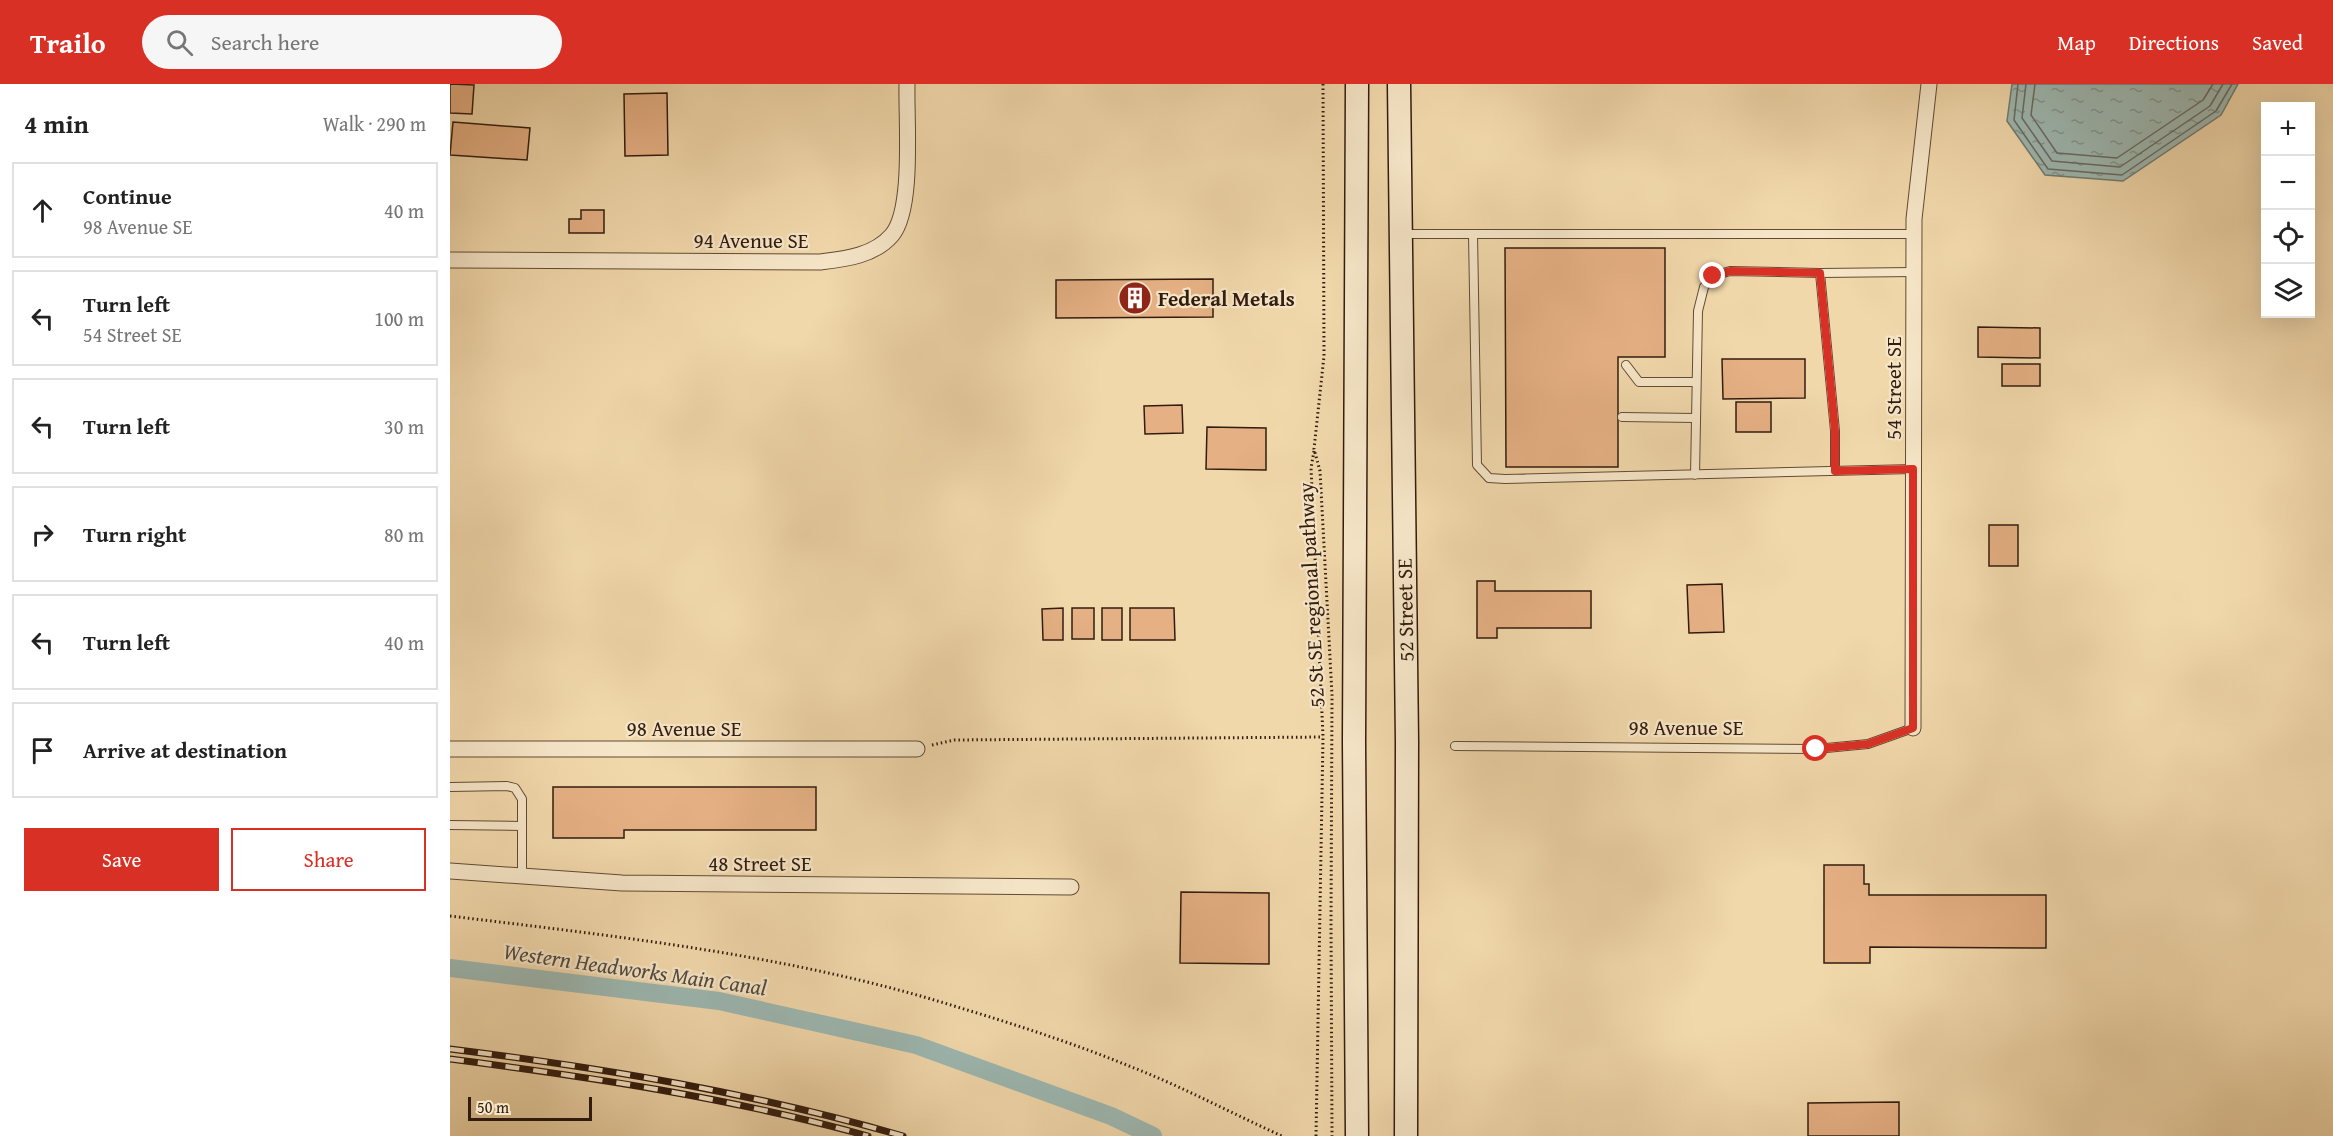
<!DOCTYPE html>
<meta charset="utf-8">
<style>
body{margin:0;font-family:"Gentium Book Plus",serif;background:#f6f6f6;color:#222}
.controls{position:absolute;right:18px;top:18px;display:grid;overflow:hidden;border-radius:0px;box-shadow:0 6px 24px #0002}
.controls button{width:54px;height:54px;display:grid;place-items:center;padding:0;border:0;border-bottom:2px solid #e0e0e0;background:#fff;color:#222;font:30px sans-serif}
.scale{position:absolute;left:18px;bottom:15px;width:124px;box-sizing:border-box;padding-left:6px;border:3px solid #321c0f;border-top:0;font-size:16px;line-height:21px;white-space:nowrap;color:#321c0f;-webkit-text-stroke:4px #f6e6c8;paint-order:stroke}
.stop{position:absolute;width:18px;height:18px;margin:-14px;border:4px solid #d93025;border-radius:50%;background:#fff}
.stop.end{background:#d93025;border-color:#fff;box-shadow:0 2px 6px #0008}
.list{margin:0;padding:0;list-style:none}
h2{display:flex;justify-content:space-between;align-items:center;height:78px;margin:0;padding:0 24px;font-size:26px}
h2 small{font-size:20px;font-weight:400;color:#767676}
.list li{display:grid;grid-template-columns:39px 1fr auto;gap:18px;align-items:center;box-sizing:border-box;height:96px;margin:0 12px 12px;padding:0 12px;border:2px solid #e0e0e0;border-radius:0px}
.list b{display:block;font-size:22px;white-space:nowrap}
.list p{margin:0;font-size:20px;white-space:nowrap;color:#767676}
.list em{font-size:20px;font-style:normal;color:#767676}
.actions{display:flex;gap:12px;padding:18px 24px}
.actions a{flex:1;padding:14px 0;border:2px solid #d93025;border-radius:0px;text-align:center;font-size:21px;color:#d93025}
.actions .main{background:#d93025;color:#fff}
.icon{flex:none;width:33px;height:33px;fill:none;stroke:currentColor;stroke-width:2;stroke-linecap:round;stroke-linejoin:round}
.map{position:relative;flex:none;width:1883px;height:1052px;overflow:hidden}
header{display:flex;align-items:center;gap:36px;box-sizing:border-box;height:84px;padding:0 30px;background:#d93025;color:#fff}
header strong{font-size:28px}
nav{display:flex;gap:33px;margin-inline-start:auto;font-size:21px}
.search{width:420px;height:54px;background:#f6f6f6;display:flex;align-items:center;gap:15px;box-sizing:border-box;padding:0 21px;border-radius:33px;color:#767676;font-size:22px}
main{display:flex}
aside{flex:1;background:#fff}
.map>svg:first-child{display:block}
</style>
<header>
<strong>Trailo</strong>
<div class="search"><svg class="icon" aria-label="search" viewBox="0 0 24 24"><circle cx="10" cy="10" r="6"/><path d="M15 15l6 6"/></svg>Search here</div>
<nav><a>Map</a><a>Directions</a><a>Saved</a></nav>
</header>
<main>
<aside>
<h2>4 min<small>Walk · 290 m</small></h2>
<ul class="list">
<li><svg class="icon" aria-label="ahead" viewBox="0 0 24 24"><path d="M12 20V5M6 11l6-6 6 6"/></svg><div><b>Continue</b><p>98 Avenue SE</p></div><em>40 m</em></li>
<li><svg class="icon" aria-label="left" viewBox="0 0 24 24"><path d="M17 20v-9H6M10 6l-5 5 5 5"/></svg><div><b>Turn left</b><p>54 Street SE</p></div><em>100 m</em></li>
<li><svg class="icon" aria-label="left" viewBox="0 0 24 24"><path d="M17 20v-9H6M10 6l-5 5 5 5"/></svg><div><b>Turn left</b></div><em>30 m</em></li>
<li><svg class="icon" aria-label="right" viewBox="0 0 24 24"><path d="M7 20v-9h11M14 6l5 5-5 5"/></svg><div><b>Turn right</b></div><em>80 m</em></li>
<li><svg class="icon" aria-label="left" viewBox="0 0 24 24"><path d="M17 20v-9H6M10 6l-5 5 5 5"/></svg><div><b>Turn left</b></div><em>40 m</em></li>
<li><svg class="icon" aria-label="arrive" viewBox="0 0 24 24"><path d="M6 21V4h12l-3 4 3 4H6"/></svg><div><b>Arrive at destination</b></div></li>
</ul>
<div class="actions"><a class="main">Save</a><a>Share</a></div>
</aside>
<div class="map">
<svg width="1883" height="1052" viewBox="0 0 1883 1052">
<defs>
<pattern id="water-ripples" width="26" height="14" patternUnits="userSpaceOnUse" patternTransform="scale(1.5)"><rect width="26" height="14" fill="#9db8b2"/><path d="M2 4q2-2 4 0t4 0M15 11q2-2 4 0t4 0" fill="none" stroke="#81958f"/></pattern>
</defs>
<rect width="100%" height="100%" fill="#f1d8ab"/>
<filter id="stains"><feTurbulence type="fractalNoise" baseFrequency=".00333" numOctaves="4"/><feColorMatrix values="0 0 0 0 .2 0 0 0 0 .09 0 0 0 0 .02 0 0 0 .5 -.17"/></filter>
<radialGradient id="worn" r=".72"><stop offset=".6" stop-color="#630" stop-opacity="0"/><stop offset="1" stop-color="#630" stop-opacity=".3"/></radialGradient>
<!-- water -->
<path fill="url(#water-ripples)" stroke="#727a71" stroke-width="1.5" d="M1562 0H1788L1771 31 1673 97 1595 91 1557 37Z"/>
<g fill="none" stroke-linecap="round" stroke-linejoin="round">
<!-- shore -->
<path stroke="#686a60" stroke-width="1.5" d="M1568 0 1564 36 1598 85 1672 91 1766 27 1782 0
M1576 0 1572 34 1602 77 1670 83 1760 22 1773 0
M1585 0 1581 31 1607 69 1667 74 1753 16 1763 0"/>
<!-- canal -->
<path stroke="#9db8b2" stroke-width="18" d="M0 884 269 917 466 961 661 1032 703 1052"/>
</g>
<!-- building -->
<path fill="#e5b084" stroke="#321c0f" stroke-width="1.5" d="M0 0 24 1 22 30 0 29Z
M217 9 218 71 175 72 174 10Z
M3 38 80 44 77 76 0 71Z
M131 126H154V149H119V135H131Z
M1055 164H1215V273H1168V383H1056Z
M763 195V233L606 234V196Z
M1528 243 1590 244V274L1528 273Z
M1272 275H1355V314L1273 315Z
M1552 280H1590V302H1552Z
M1286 318H1321V348H1286Z
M732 321 733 349 695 350 694 322Z
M757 343 816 344V386L756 385Z
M1539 441H1568V482H1539Z
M1027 497H1045V507H1141V544H1047V554H1027Z
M1272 500 1274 548 1239 549 1237 501Z
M613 524V556H593L592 525Z
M622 524H644V555H622Z
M652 524H672V556H652Z
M680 524H724L725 556H680Z
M103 703H366V746H174V754H103Z
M1374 781H1414V800H1419V811H1596V864L1420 863V879H1374Z
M731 808 819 809V880L730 879Z
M1449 1018V1052H1358V1019Z"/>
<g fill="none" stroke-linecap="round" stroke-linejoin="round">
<!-- service casing -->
<g stroke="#624b36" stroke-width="10">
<path id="service" d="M954 150H1023L1027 381 1039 394 1055 395 1463 385
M1023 150H1464
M1370 189 1385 347V387
M1176 281 1189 298H1245
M1172 333 1245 334
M1245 391 1248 227 1254 203 1263 192 1280 187 1370 189 1464 188
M1005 662 1366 665 1418 660 1463 644
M0 703 57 702 65 704 72 715V792
M0 741 72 742"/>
</g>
<!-- minor casing -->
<g stroke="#624b36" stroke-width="17">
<path id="minor" d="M0 176 370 178C395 175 424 172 442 151 464 125 456 36 457 0
M1463 644 1464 135 1479 0
M0 665H467
M0 787 172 799 621 803"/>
</g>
<!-- secondary casing -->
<g stroke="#321c0f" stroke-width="25">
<path id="secondary" d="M907 0 904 658 907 1052
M949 0 957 658 956 1052"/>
</g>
<!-- path -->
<path stroke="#321c0f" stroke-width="3" stroke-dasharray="1.5 3" stroke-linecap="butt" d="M873 0 874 272 864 365 870 387 882 611 881 839 882 1052
M864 367 861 384 873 653 866 1052
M482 661 504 656 873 653
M0 832C164 852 331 870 491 918 554 937 618 957 679 982 731 1002 781 1029 832 1052"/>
<!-- service -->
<use href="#service" stroke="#f6e6c8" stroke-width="8"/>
<!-- minor -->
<use href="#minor" stroke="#f6e6c8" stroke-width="15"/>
<!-- secondary -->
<use href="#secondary" stroke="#f6e6c8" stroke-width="22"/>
<!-- rail casing -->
<g stroke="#321c0f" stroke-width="7">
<path id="rail" d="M0 965C154 984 304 1009 453 1052
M0 975C140 993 282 1014 418 1052"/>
</g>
<!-- rail -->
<use href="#rail" stroke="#f6e6c8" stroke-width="4.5" stroke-dasharray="14" stroke-linecap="butt"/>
</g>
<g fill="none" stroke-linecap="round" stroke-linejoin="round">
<!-- route -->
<path stroke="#d93025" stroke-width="8" d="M1263 192 1280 187 1370 189 1385 347V387L1463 385V644L1418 660 1366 665"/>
</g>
<!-- icons -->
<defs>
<g id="building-disc" transform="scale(1.725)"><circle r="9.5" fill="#8f2418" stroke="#f6e6c8"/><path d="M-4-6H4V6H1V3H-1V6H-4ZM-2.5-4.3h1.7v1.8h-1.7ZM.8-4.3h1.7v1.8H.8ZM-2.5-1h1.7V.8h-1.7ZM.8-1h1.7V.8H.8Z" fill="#fff"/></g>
</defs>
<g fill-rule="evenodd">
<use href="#building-disc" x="685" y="214"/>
</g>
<g text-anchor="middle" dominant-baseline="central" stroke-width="4.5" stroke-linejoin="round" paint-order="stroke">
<!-- street labels -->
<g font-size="21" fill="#321c0f" stroke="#f6e6c8">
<text x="301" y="156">94 Avenue SE</text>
<text transform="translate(1443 304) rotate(-90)">54 Street SE</text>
<text transform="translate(861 511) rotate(-93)">52 St SE regional pathway</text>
<text transform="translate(955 526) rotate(-91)">52 Street SE</text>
<text x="1236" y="643">98 Avenue SE</text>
<text x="234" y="644">98 Avenue SE</text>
<text x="310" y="779">48 Street SE</text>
</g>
<!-- poi labels -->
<g font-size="21" font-weight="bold" fill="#321c0f" stroke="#f6e6c8" text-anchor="start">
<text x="708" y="214">Federal Metals</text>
</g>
<!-- water labels -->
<g font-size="22" font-style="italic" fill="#524b40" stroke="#f6e6c8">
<text transform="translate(185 885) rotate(8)">Western Headworks Main Canal</text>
</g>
</g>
<rect width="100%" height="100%" filter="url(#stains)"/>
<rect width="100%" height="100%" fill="url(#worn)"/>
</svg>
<div class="controls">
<button>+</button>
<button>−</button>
<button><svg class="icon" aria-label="locate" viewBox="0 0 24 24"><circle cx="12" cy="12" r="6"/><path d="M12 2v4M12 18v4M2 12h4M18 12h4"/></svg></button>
<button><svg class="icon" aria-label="layers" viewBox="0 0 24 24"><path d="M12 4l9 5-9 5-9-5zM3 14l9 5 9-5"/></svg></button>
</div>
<div class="scale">50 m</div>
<div class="stop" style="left:1366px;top:665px"></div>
<div class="stop end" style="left:1263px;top:192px"></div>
</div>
</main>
